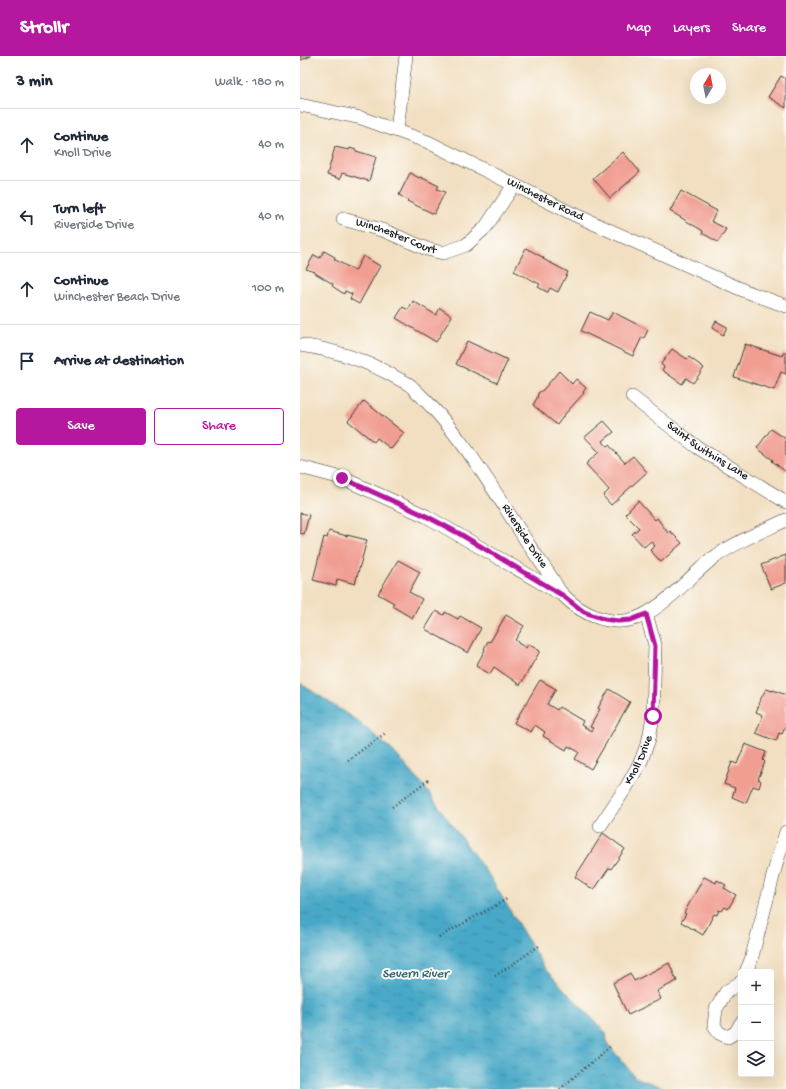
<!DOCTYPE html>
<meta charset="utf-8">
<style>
body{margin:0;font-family:"Gochi Hand",sans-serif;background:#f6f6f7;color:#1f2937}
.controls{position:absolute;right:12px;bottom:12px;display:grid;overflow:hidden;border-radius:4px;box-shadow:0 4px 16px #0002}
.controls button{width:36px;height:36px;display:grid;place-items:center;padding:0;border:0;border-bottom:1px solid #e0e1e3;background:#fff;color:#1f2937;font:20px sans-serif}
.compass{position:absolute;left:390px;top:12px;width:36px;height:36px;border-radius:50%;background:#fff;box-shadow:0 4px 16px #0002;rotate:10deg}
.stop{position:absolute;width:12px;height:12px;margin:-9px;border:3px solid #b5179e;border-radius:50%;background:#fff}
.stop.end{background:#b5179e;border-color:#fff;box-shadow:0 1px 4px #0008}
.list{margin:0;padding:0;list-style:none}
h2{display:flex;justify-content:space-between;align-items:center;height:52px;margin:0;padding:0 16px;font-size:17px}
h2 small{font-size:13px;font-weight:400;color:#747a83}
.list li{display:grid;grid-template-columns:26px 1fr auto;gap:12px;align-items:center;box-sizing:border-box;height:72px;padding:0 16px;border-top:1px solid #e0e1e3}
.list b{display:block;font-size:15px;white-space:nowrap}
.list p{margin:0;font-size:13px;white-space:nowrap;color:#747a83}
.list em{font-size:13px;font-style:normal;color:#747a83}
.actions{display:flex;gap:8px;padding:12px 16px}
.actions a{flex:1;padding:9px 0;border:1px solid #b5179e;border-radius:4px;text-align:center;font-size:14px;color:#b5179e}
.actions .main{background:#b5179e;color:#fff}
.icon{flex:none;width:22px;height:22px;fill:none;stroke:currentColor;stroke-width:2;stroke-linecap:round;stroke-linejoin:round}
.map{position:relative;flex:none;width:486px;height:1033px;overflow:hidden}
header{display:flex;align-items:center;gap:24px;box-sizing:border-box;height:56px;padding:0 20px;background:#b5179e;color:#fff}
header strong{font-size:19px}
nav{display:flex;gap:22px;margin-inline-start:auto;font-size:14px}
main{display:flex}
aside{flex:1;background:#fff}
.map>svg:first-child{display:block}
</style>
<header>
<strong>Strollr</strong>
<nav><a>Map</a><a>Layers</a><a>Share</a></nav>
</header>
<main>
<aside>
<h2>3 min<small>Walk · 180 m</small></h2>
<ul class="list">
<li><svg class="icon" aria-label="ahead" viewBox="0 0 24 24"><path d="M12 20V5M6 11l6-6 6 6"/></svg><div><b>Continue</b><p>Knoll Drive</p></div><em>40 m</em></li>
<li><svg class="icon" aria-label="left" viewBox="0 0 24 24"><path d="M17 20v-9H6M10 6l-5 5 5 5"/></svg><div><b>Turn left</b><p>Riverside Drive</p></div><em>40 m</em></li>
<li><svg class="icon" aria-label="ahead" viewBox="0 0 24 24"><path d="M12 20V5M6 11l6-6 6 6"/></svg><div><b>Continue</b><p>Winchester Beach Drive</p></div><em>100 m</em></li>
<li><svg class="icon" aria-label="arrive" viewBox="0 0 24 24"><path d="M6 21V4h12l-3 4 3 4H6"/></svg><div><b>Arrive at destination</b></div></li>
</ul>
<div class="actions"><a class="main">Save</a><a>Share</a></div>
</aside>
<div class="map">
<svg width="486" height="1033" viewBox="0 0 486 1033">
<defs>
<pattern id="water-ripples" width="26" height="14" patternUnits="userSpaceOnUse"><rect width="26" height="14" fill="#47a8c7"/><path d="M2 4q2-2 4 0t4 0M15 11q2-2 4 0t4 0" fill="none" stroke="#3a88a1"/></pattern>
</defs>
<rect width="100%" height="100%" fill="#fdfcf7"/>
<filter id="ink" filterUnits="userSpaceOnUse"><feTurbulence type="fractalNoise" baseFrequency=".025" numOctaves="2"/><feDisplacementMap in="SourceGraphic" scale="8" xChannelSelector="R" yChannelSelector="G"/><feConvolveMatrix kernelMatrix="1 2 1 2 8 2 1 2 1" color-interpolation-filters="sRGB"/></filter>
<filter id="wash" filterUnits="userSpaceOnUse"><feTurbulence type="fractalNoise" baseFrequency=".012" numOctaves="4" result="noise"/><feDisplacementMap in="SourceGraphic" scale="16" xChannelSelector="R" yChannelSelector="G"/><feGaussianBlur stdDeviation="0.9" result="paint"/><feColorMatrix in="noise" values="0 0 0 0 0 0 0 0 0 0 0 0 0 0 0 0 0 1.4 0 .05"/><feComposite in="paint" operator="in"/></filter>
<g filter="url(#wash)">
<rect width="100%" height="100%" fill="#f2dfc1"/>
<!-- water -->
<path fill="url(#water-ripples)" stroke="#326272" d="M0 627 56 664 92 694 123 729 190 821 245 913 306 977 307 987 335 1021 362 1031 363 1033H0Z"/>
<g id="blocks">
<!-- building -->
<path fill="#f19e92" d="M0 0H11L1 4Z
M481 20 486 23V52L468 41Z
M35 91 49 94 50 92 56 94V95L76 101 69 125 42 117 40 123 27 119Z
M323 96 340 116 310 142 293 122Z
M110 117 119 122 120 121 139 130 137 133 145 136 134 158 107 145 108 144 99 139Z
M381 135 417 155 411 165 426 173 418 186 402 177 403 175 370 155Z
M226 192 244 202 243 203 268 216 258 236 250 232 248 236H247L238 231 240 228 214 215Z
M24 195 35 201 34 203 55 215 63 200 80 210 59 248 50 243 52 238 45 235 44 238 32 230 33 228 15 217V216L6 213 14 199 20 202Z
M113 245 136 259 140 252 152 260 136 286 96 262 103 251 108 254Z
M290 256 308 264 313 256 348 274 344 282 342 281 333 300 281 275Z
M416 265 427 271 423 279 412 272Z
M167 285 208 304 197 327 156 308Z
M445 288 482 300 483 297H486V318L481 316 474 334 434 321Z
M372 293 387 303 389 301 404 312 393 327 386 322 382 328 362 314 364 311 361 308Z
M259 315 272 328 276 323 286 332 283 336 284 337 265 358 257 369 233 349 237 342 238 337 243 334Z
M64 345 104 377 91 393 77 382 74 386 48 365Z
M304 365 314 376 303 385 304 387 307 390 309 389 325 407 333 400 347 416 311 449 303 440 309 434 286 408 299 396 285 381Z
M471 373 486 383V416L472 405 473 404 457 392Z
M338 445 355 464 357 462 368 477 370 475 382 487 361 506 350 494 355 490 351 485 344 491 332 478 339 472 325 458Z
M0 457 9 459 4 478 0 477Z
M29 475 47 480V479L67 484 55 528 37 523 36 530 13 524 24 481 27 482Z
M486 499V527L471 533 461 509Z
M98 504 120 516 109 536 122 543 112 562 92 550 94 547 78 538Z
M136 555 144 559 145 556 158 563 160 560 181 572 168 597 125 573Z
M206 559 224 570 215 584 218 586V587L226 592 228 588 240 595 220 629 194 611 190 618 176 610 185 594 184 593 188 585 190 586Z
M240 624 256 633 247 648 257 654 259 651 283 665 281 669 291 675 293 672 290 671 300 653 298 652 309 633 330 646 291 713 275 703 279 696 268 690 266 694 243 680 245 676 235 669 231 676 214 667Z
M466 633 473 635V634L486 639V668L482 678 479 677 476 685 456 677 463 659 456 656 459 649 458 648Z
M445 688 466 696 463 704 465 706 458 723 461 725 459 732 453 730 446 747 432 741 435 732 424 728 432 706 437 708Z
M303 777 325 793 311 813 309 812 294 834 275 821Z
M404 821 416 827 417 824 426 829 424 832 436 839 428 853 425 851 422 855 419 854 417 859 414 858 403 879 381 866 386 858 384 857Z
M369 907 377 925 357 935 361 943 328 959 313 927 330 917 334 925Z"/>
</g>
</g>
<g filter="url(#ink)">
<use href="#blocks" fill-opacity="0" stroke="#3c3935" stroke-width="1"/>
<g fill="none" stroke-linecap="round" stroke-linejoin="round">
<!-- minor casing -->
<g stroke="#3c3935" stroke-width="14">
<g id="minor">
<path id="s1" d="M0 49 61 62 128 86 273 158 445 235 486 250"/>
<path d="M97 74 106 0"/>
<path id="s2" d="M43 163 85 175 127 193 143 197 166 189 185 172 214 129"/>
<path id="s3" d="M0 289C35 294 66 304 97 322 102 325 109 327 113 332 161 376 194 435 229 489 237 501 245 512 253 524 256 529 259 536 264 540 281 557 306 569 330 564 359 558 389 521 412 503 435 486 461 476 486 464"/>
<path id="s4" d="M332 341 397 391 486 446"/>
<path d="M0 411 42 422 126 460 259 537"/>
<path id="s5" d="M300 770 327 730 341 705 349 683 353 660 355 589 346 558"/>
<path d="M446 916 451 904 477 805 486 776"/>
<path d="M441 926 426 936 416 953 414 969 419 977 428 981 436 976 441 967"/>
</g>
</g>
<!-- path -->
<path stroke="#3c3935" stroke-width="2.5" stroke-dasharray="1 3" stroke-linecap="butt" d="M48 704 87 676
M92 751 128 724
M139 881 207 843
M195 920 239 890
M260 1033 312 989"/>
<!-- minor -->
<use href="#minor" stroke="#fff" stroke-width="13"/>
</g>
</g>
<g fill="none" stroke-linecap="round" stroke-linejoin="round" filter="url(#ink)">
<!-- route -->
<path stroke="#b5179e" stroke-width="5" d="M42 422 126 460 160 478 262 539 284 556 304 563 318 565 331 564 346 558 355 590 353 660"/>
</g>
<g text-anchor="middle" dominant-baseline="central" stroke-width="4" stroke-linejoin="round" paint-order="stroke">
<!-- street labels -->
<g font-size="12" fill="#1c1c1c" stroke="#fdfcf7">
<text stroke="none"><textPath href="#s1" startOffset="264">Winchester Road</textPath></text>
<text stroke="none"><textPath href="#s2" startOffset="56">Winchester Court</textPath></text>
<text stroke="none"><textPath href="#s4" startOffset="93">Saint Swithins Lane</textPath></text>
<text stroke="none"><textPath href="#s3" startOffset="308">Riverside Drive</textPath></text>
<text stroke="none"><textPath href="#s5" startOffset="77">Knoll Drive</textPath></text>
</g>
<!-- water labels -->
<g font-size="13" font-style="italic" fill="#326272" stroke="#fdfcf7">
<text x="115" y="918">Severn River</text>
</g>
</g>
</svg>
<div class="controls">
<button>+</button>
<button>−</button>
<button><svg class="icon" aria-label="layers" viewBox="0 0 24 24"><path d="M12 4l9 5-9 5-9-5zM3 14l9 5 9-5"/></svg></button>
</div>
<svg class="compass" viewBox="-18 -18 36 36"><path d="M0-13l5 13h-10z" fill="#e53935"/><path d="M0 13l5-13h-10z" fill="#747a83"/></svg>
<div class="stop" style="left:353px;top:660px"></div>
<div class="stop end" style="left:42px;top:422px"></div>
</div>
</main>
